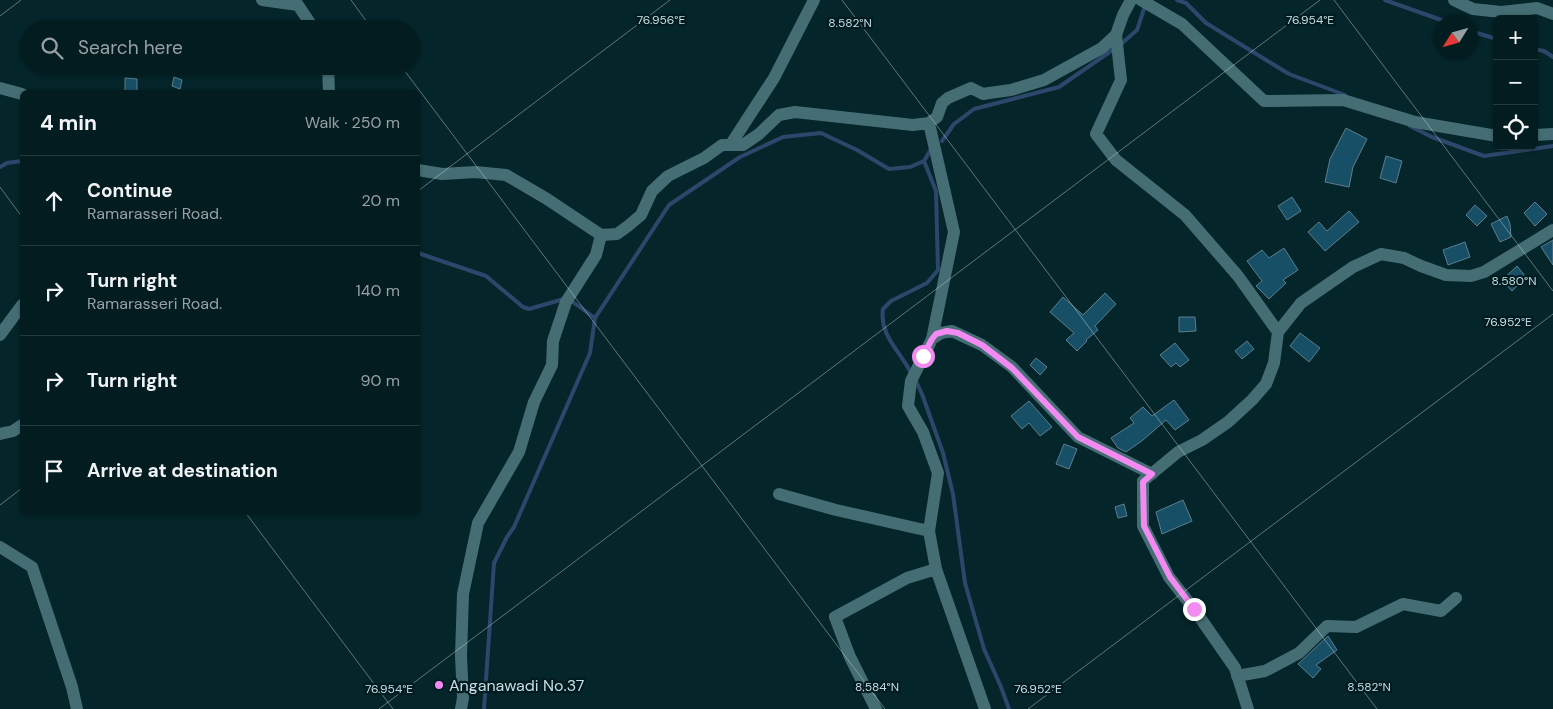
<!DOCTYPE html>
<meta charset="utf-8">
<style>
body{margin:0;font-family:"DM Sans",sans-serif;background:#0d2528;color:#f1f3f6}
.controls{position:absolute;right:15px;top:15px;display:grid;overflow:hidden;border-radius:8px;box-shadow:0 1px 4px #0004}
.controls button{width:45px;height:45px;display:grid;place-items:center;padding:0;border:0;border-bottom:1px solid #243a3d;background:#031c1f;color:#f1f3f6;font:25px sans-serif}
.compass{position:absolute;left:1433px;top:15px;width:45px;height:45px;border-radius:50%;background:#031c1f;box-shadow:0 1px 4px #0004;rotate:233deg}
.stop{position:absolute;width:15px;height:15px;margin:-11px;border:4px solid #f38af2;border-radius:50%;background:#fff}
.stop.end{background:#f38af2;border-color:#fff;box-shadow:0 1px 5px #0008}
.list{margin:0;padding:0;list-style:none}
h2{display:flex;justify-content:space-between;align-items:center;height:65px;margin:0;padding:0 20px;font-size:21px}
h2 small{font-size:16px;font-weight:400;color:#97a1a4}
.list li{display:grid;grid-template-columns:32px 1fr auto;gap:15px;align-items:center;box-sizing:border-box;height:90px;padding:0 20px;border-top:1px solid #243a3d}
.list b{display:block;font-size:19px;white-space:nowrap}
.list p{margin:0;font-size:16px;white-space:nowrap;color:#97a1a4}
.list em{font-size:16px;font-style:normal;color:#97a1a4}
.icon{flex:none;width:28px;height:28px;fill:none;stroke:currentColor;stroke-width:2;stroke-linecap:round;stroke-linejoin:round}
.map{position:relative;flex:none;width:1553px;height:709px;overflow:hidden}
.search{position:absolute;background:#031c1f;box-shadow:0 1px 4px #0004;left:20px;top:20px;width:400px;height:55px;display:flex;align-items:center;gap:12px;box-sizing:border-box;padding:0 18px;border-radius:28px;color:#97a1a4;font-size:19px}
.panel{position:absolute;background:#031c1f;box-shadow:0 1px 4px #0004;left:20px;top:90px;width:400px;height:425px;border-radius:8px}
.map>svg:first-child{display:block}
</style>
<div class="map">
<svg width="1553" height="709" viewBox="0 0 1553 709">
<rect width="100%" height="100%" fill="#042529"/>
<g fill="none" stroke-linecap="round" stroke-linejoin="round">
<!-- stream -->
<path stroke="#2c476b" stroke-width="4" d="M1177 0 1186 3 1206 23 1289 74 1345 95
M1385 0 1447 22
M1470 31 1497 39
M1120 45 1137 30 1145 6
M1534 49 1544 51 1553 57
M1410 126 1432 137 1484 156 1553 146
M942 141 954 124 974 109 1059 87 1114 49
M0 167 7 163 22 161
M418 253 486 276 523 307 529 309 564 299
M570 300 595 318
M911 373C900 351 879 335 883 309L891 301 927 283 938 270 936 191 924 161
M915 379 922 394 943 453 953 494 965 583 984 649 1001 687 1009 709
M484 709 494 563 507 537 514 527 590 353 595 318 669 205 740 157 783 137 821 133 857 150 889 169 910 167 924 161 931 149"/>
</g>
<!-- building -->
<path fill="#174f67" stroke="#5c7e90" d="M174 77 182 80 180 89 172 86Z
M125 78 137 79V91H125Z
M1346 128 1367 139 1353 167 1349 187 1325 182 1330 159Z
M1386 156 1402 161 1396 183 1380 178Z
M1292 197 1301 211 1287 220 1278 206Z
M1535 202 1547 214 1535 226 1524 213Z
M1475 205 1487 216 1477 226 1466 215Z
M1349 211 1359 222 1325 251 1308 232 1319 222 1327 231Z
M1507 216 1510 224 1511 237 1500 242 1491 224Z
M1553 240V265L1541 247Z
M1465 242 1470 257 1448 265 1443 250Z
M1284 248 1298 270 1283 280 1286 283 1269 299 1256 286 1262 281 1247 261 1262 250 1269 258Z
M1517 266 1526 277 1512 291 1502 280Z
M1105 293 1116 304 1095 326 1098 330 1086 340 1087 341 1077 351 1066 340 1074 333 1050 312 1063 297 1083 315Z
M1179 317H1195L1196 331 1179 332Z
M1300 333 1320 348 1309 362 1290 346Z
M1247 341 1254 349 1242 359 1235 351Z
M1175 343 1189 360 1180 367 1176 363 1171 367 1160 355Z
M1036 358 1047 367 1040 375 1030 365Z
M1174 400 1189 420 1175 430 1166 420 1143 440 1126 452 1118 448 1111 438 1134 423 1130 418 1143 407 1152 416Z
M1029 401 1052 427 1040 436 1029 423 1022 429 1011 416Z
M1064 444 1077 449 1069 469 1056 464Z
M1183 500 1192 521 1162 534 1156 512Z
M1124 504 1127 516 1118 518 1115 507Z
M1328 636 1337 650 1316 665 1321 669 1313 678 1298 664Z"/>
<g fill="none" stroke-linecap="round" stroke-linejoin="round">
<!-- minor -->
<path stroke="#456e74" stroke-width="12" d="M262 0 298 5 314 29
M1141 0 1182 24 1264 101 1343 100 1415 122 1497 136
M1454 0 1473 9 1501 12 1537 8 1553 14
M1116 35 1121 80 1096 134 1116 160 1185 215 1238 276 1278 332
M328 66 329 92
M0 88 22 94
M929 123 954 232 932 339
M1534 135 1553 134
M731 144 774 78 814 0
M418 170 442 174 475 172 506 175 547 199 601 235
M601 235 617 234 628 226 641 215 652 191 668 176 704 158 722 145H743L759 134 779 115 795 112 913 125 929 123 937 117 942 103 948 98 971 88 983 94 989 93 1011 90 1044 80 1102 48 1116 35 1123 15 1131 0
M0 335 22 305
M0 434 13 431 22 425
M779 494 836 510 929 531
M0 547 32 567 72 687 77 709
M1237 676 1265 671 1299 653 1327 626 1356 627 1403 604 1441 611 1456 598
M461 709 463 698 461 656 463 594 478 523 519 452 534 402 552 365 553 341 566 302 596 255 601 235
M876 709 850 657 835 617 907 578 936 569
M985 709 936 569 929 531 938 473 923 432 908 406 911 381 932 339 941 333 952 331 982 345 1012 367 1078 437 1152 474
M1248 709 1235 668 1194 609 1169 577 1143 526V481L1178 452 1202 440 1228 422 1252 400 1266 384 1274 363 1278 332 1301 303 1353 267 1381 254 1404 258 1421 266 1446 275 1471 276 1484 272 1553 230"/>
</g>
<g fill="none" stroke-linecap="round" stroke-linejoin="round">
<!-- route -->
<path stroke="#f38af2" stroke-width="6" d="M923 356 932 339 936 334 947 331 958 333 982 345 1012 368 1078 437 1152 474 1143 482 1144 526 1170 577 1194 609"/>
</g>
<!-- ticks -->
<path fill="none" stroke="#c7dde0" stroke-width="1" stroke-opacity="0.45" d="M351 0 372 29M842 0 1377 709M1334 0 1553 291M0 16 21 0M401 66 885 709M0 187 22 217M418 191 670 0M0 505 22 488M245 512 393 709M379 709 1320 0M1028 709 1553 314"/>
<!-- markers -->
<circle fill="#f38af2" stroke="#001c20" stroke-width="2" cx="439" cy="685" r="5"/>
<g text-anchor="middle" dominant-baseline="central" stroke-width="4.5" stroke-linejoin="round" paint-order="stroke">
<!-- poi labels -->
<g font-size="16" fill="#c7dde0" stroke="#001c20" text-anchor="start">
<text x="449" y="685">Anganawadi No.37</text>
</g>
</g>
<g font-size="12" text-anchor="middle" fill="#c7dde0" stroke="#001c20" stroke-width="4.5" stroke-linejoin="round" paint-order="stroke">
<text x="661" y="24">76.956°E</text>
<text x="1310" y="24">76.954°E</text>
<text x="850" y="27">8.582°N</text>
<text x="1514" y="285">8.580°N</text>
<text x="1508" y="326">76.952°E</text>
<text x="877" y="691">8.584°N</text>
<text x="1369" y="691">8.582°N</text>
<text x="389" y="693">76.954°E</text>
<text x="1038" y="693">76.952°E</text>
</g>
</svg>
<div class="controls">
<button>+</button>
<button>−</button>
<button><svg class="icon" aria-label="locate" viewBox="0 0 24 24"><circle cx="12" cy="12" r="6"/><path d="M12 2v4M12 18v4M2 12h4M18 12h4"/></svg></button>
</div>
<svg class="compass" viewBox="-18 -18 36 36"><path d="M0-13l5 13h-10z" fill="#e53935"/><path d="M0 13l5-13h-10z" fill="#97a1a4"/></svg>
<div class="stop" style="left:923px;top:356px"></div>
<div class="stop end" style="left:1194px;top:609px"></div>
<div class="search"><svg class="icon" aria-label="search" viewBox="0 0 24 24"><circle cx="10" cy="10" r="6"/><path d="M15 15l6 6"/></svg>Search here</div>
<section class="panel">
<h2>4 min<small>Walk · 250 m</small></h2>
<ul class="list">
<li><svg class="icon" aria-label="ahead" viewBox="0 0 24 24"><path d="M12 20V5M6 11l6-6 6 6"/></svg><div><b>Continue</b><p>Ramarasseri Road.</p></div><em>20 m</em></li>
<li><svg class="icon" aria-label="right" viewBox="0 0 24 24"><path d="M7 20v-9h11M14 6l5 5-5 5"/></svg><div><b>Turn right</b><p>Ramarasseri Road.</p></div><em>140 m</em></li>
<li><svg class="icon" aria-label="right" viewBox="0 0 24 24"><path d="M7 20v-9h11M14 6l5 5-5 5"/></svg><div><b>Turn right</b></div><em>90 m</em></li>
<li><svg class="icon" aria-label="arrive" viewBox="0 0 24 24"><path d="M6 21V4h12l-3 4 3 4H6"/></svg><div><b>Arrive at destination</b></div></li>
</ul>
</section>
</div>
